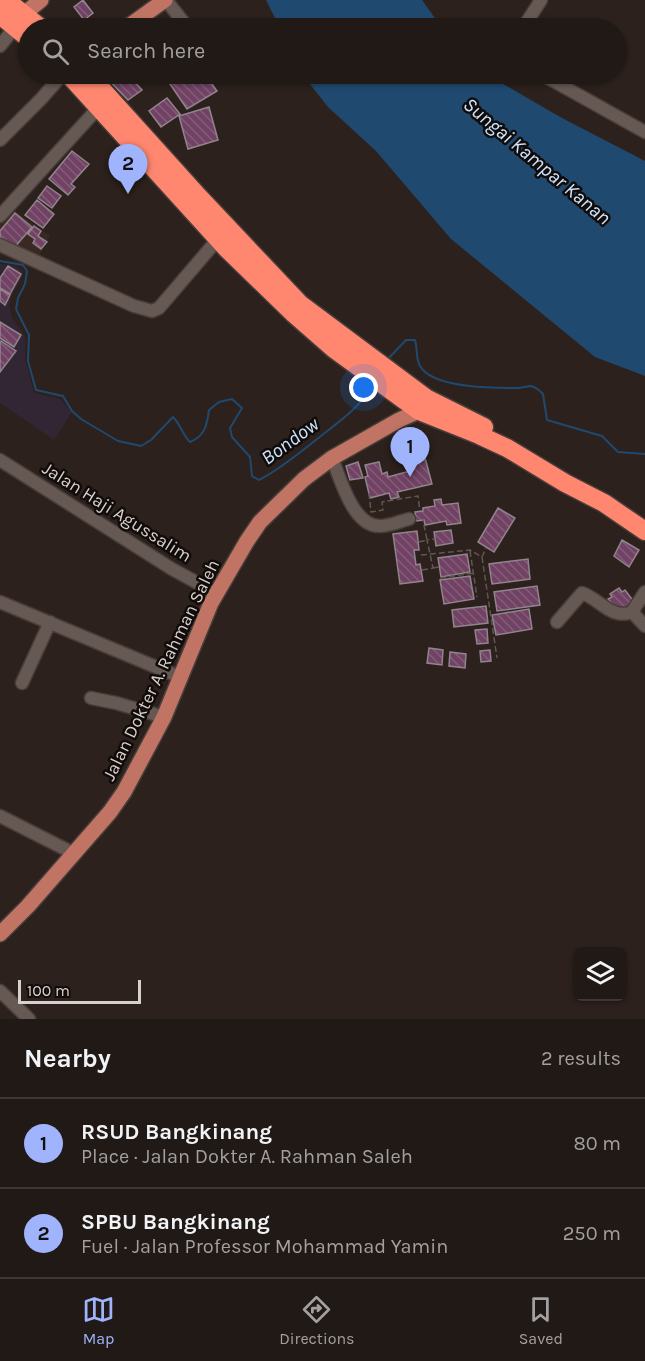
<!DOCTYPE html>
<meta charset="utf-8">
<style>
body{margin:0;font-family:Karla,sans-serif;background:#29221e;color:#f1f3f6}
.controls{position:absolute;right:18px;bottom:18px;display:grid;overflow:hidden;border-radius:9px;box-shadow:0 2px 4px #0004}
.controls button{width:54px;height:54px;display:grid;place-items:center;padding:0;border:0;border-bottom:2px solid #3e3834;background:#211915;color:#f1f3f6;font:30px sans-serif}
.scale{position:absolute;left:18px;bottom:15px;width:123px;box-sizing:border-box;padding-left:6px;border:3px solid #d8d0cd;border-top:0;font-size:16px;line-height:21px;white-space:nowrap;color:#d8d0cd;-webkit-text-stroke:4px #110c0a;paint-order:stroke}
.you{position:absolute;left:364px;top:388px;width:21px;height:21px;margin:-15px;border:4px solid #fff;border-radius:50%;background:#1a73e8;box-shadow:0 0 0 9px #1a73e833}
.badge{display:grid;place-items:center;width:39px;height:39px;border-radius:50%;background:#a0b3fd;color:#111;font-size:20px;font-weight:700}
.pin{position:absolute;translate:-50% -50px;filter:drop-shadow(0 2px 3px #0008)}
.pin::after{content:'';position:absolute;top:32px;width:21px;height:18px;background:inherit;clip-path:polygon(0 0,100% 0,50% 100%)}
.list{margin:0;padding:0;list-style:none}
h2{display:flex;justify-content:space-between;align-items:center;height:78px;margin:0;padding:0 24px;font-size:26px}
h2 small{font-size:20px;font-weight:400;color:#a2a0a0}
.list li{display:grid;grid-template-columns:39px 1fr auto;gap:18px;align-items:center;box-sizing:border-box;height:90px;padding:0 24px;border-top:2px solid #3e3834}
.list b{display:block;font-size:22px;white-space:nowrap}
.list p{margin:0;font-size:20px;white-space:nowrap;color:#a2a0a0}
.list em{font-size:20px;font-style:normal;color:#a2a0a0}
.icon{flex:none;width:33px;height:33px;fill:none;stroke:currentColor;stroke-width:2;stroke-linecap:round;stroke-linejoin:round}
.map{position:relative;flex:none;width:645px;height:1019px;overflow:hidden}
.search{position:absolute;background:#211915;box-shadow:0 2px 4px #0004;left:18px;right:18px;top:18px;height:66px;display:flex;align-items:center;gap:15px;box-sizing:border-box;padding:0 21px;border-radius:33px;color:#a2a0a0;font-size:22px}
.sheet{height:258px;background:#211915}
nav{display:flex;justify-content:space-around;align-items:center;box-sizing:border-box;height:84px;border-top:2px solid #3e3834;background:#211915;font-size:16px;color:#a2a0a0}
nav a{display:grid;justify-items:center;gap:3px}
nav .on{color:#a0b3fd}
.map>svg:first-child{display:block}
</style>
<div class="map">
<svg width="645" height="1019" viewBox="0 0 645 1019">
<defs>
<pattern id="building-back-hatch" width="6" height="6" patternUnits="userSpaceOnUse" patternTransform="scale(1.5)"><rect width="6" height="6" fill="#714264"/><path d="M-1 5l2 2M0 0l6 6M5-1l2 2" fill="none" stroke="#845c79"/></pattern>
</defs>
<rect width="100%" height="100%" fill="#2c211c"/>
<!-- built -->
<path fill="#3a2922" d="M11 208 50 236 37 259 0 244V220Z"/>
<!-- education -->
<path fill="#322634" d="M0 264 15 266 22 270V277L11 297 9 306 12 318 25 337V358L34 393 60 399 72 412 54 440 0 403Z"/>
<!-- water -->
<path fill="#204970" d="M266 0H422L442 28H280Z
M302 74H486L562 118 645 161V376L595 357 451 239 376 151 328 107Z"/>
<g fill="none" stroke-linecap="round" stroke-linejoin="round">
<!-- stream -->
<path stroke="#204970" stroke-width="2" d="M0 261 23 265 27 271 25 284 18 298 16 309 29 335 28 361 36 390 63 396 72 411 81 419 118 441 141 446 151 440 173 417C181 425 182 434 190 442 205 436 207 425 209 410L219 402 232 399 242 408 230 428 232 437 250 457 252 476 259 480C282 468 300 452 321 436 340 421 359 408 372 386
M387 360 406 340H415C418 350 415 362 423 370 440 388 493 388 517 388 522 388 527 386 531 386 535 387 540 391 543 394L547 420 602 436 618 452 645 454"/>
</g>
<!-- building -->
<path fill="url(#building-back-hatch)" stroke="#91848d" stroke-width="1.5" d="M83 0 93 13 84 20 74 7Z
M103 74H127L142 90 128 100Z
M180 74H205L217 91 187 109 168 81Z
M167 98 180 114 161 127 149 111Z
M209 107 218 140 188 149 179 116Z
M72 151 89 164 71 184 75 187 68 195 49 179Z
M47 186 61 196 52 208 38 198Z
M37 200 54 214 43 228 25 215Z
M15 213 32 227 14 248 0 237V231Z
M34 226 41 231 38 236 47 242 41 249 33 243 35 239 28 234Z
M8 266 21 274 10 294 0 288V278Z
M0 289 10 295 5 305 0 301Z
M0 322 21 335 14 347 0 338Z
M1 341 16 351 0 372V342Z
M424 454 432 484 397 492 399 497 391 499 389 493 370 498 365 477 368 476 365 465 379 462 382 474 387 472 388 477 410 471 407 458Z
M358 462 363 478 350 480 346 466Z
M441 499 442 505 458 503 461 523 447 525 446 521 425 525 424 520 416 521 415 512 423 511V508L435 506 434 500Z
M498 508 515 518 494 552 478 542Z
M451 530 453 543 436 546 434 532Z
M417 531 419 550H414L416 565 420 564 423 581 400 584 393 534Z
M622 540 639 550 629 567 614 556Z
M467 554 470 572 441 577 438 558Z
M528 559 530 579 492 584 489 564Z
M470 576 474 599 444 604 440 580Z
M537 586 540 605 497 611 494 592Z
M619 588 622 592 625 590 635 603 619 614 608 599 612 597 610 594Z
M486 606 488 623 454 627 452 610Z
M529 609 532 629 496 635 492 615Z
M487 629 488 643 477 644 475 630Z
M429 648 443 650 442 665 427 663Z
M490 650 491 661 481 662 480 651Z
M450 652 466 654 465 668 449 666Z"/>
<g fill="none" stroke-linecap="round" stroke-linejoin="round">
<!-- minor casing -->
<g stroke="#473d3a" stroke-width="15">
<path id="minor" d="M166 0 188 28
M523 28 541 0
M0 46 15 27
M541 74 645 132
M0 140 41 99 63 74
M0 216 99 107
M0 245 134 306 152 311 159 308 218 239
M332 458C340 478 353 527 380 526 390 526 400 521 409 519
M0 460 172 569 216 593
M0 602 180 677
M632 612 645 626
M557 622 582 593C600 599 611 620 632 612L645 592
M22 683 50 622
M91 698 116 703 164 717
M0 816 73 853
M0 991 29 1019"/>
</g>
<!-- major casing -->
<g stroke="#473d3a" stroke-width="18">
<path id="major" d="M19 22 24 14 41 0
M126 28 165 0
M0 934 28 906 110 812 124 792 164 717 211 603 247 541 260 522 304 479 332 458 399 420 419 411"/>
</g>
<!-- highway casing -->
<g stroke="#473d3a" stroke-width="21">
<path id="highway" d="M6 0 41 28
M0 15 28 38
M68 74 226 248 294 314 334 349 419 411 479 435 507 448 565 483 604 503 645 531
M88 74 199 197 300 304 426 398 484 427"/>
</g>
<!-- path -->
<path stroke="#615752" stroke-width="1.5" stroke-dasharray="6 3" stroke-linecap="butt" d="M369 493 371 512 383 510 382 502 418 496 420 511
M419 542 427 540 423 520
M470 551 477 597
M421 555 470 550 482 557 486 548
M482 557 497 658
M433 568 439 567
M422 570 433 568 427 540 435 539
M440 578 474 573"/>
<!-- minor -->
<use href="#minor" stroke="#665853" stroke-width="12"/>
<!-- major -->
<use href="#major" stroke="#c27464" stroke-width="15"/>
<!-- highway -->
<use href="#highway" stroke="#ff876f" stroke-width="18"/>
</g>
<g text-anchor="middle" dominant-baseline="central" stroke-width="5" stroke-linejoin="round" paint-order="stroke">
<!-- street labels -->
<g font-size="18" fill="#d8d0cd" stroke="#110c0a">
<text transform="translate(117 512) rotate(32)">Jalan Haji Agussalim</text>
<text transform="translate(161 670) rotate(-64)">Jalan Dokter A. Rahman Saleh</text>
</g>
<!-- water labels -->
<g font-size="20" font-style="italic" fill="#cce4fe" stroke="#110c0a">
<text transform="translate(537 161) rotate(40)">Sungai Kampar Kanan</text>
<text transform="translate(290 441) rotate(-36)">Bondow</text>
</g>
</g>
</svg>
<div class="controls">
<button><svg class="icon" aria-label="layers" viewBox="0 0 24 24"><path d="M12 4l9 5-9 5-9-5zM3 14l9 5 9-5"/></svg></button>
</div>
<div class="scale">100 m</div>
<div class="you"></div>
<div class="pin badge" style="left:410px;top:477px">1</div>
<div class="pin badge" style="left:128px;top:194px">2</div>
<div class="search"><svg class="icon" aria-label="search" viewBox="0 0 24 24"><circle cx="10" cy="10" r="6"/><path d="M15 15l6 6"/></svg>Search here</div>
</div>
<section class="sheet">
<h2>Nearby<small>2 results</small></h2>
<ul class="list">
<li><span class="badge">1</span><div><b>RSUD Bangkinang</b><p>Place · Jalan Dokter A. Rahman Saleh</p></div><em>80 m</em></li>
<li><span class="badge">2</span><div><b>SPBU Bangkinang</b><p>Fuel · Jalan Professor Mohammad Yamin</p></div><em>250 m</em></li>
</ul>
</section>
<nav>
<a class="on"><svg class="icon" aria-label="map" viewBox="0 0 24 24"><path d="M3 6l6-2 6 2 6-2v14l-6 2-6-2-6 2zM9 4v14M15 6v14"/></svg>Map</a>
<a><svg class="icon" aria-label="directions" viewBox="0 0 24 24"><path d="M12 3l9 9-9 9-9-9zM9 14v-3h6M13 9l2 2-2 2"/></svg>Directions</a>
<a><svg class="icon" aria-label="saved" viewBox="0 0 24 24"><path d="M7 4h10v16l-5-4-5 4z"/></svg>Saved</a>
</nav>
